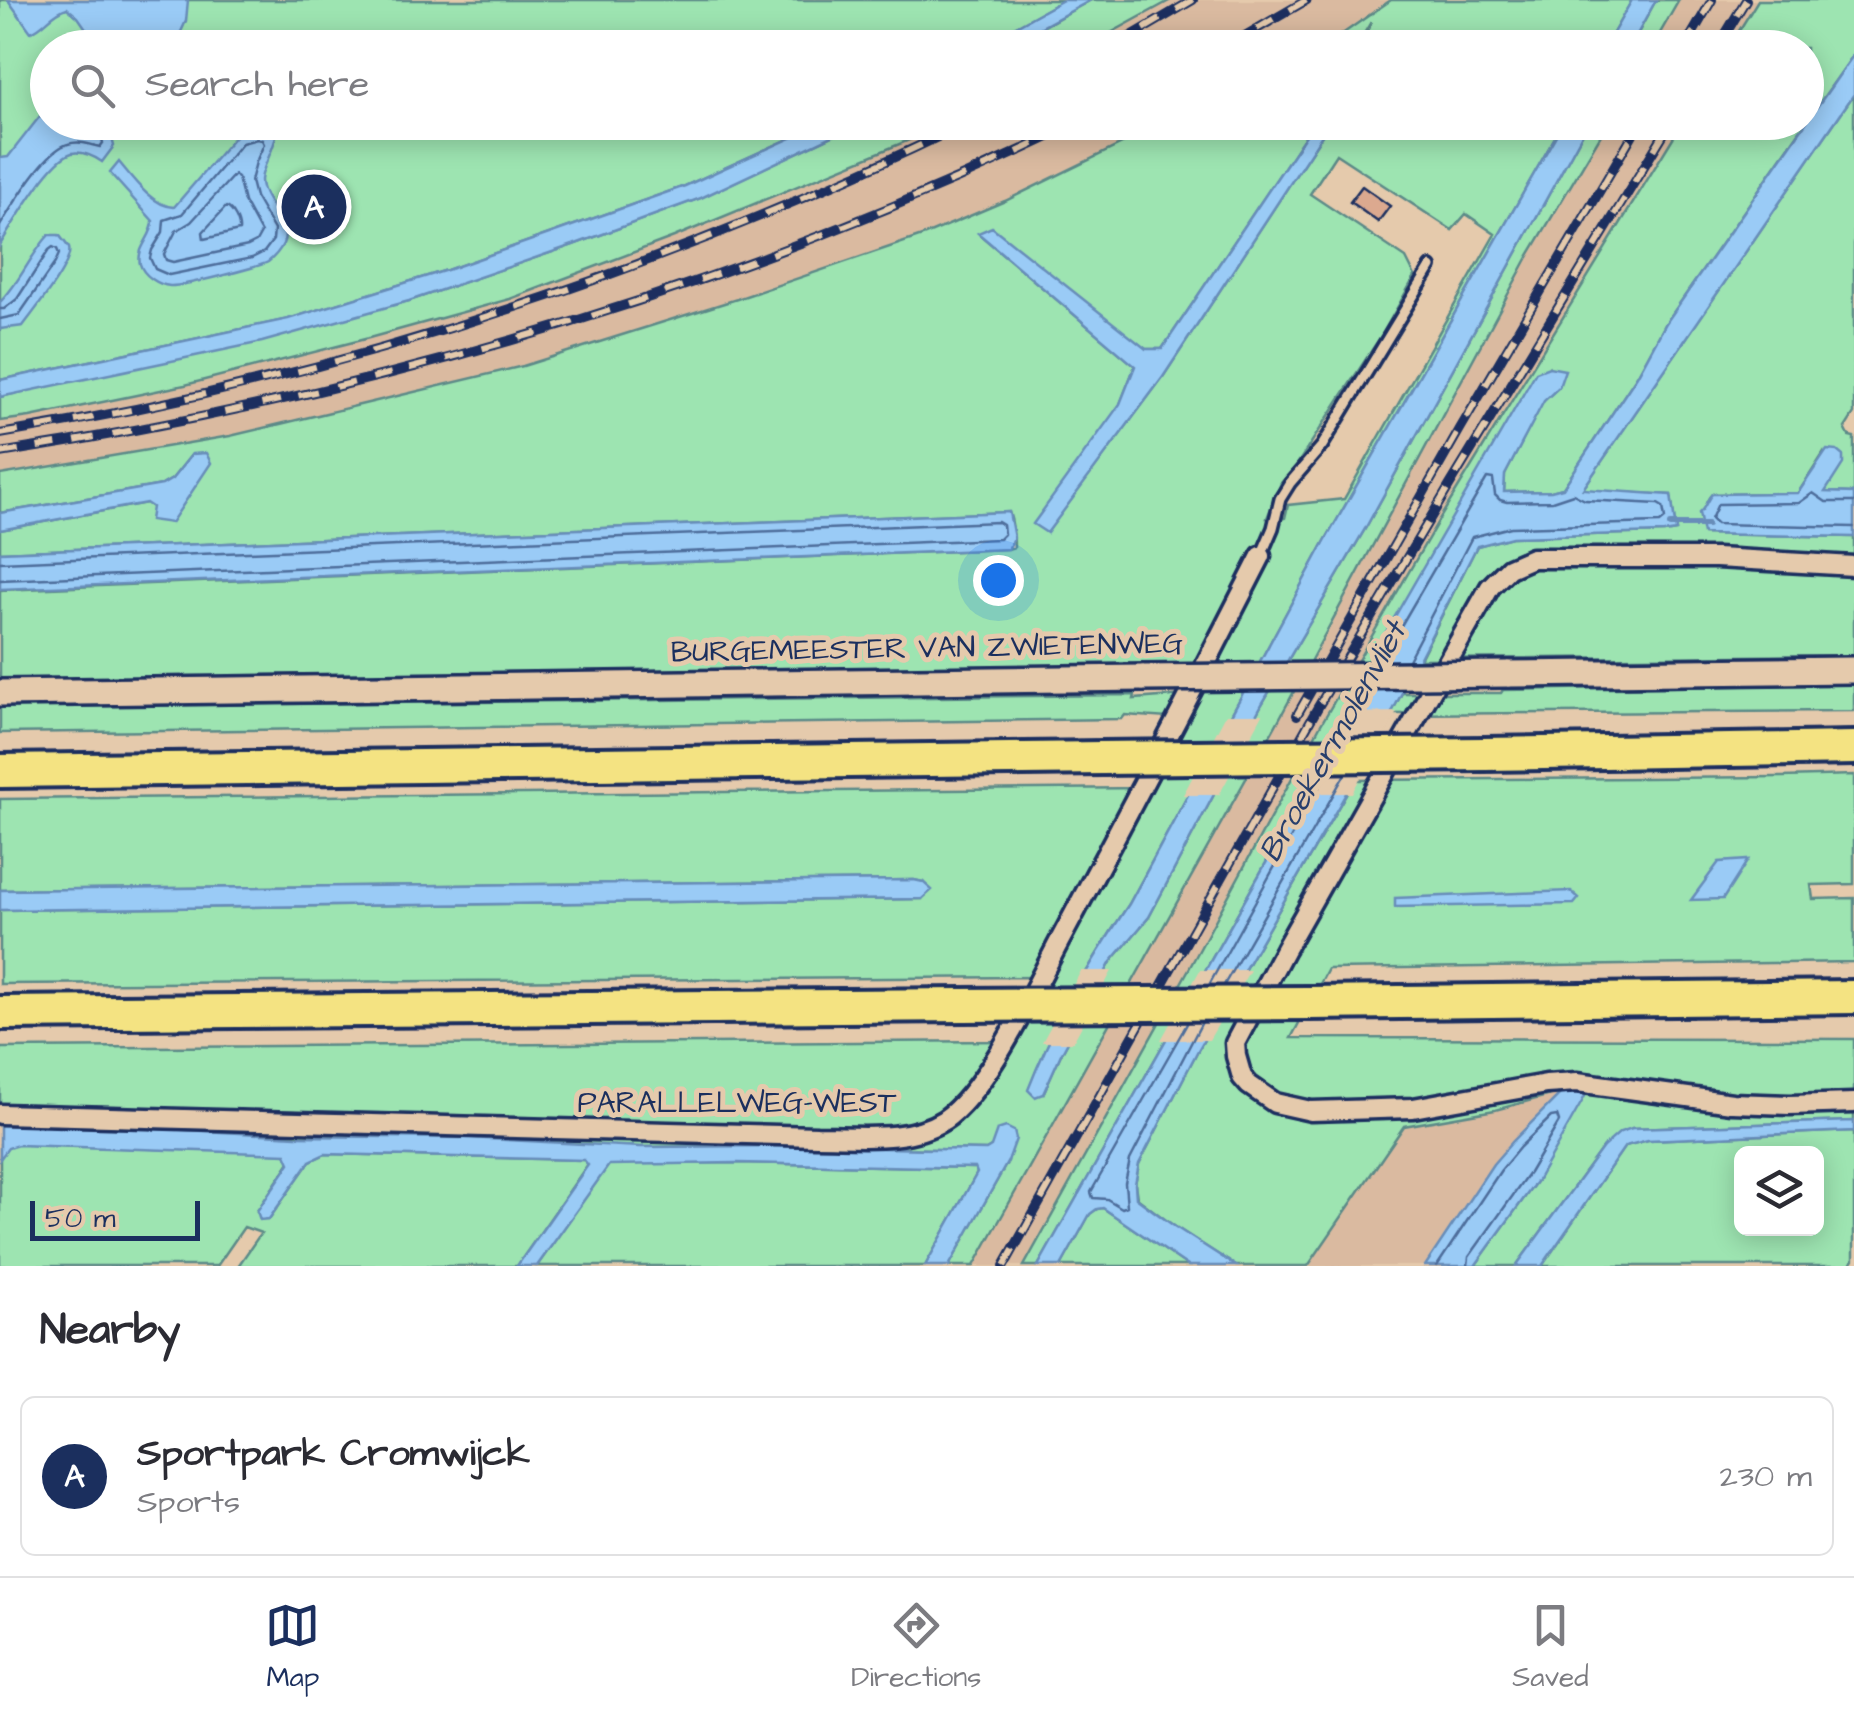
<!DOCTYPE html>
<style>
body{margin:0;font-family:"Architects Daughter",sans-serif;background:#f2f2f3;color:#2b2b33}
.controls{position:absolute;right:30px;bottom:30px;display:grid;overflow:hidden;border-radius:15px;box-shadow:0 5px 25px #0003}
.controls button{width:90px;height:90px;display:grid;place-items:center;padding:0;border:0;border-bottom:2px solid #e1e1e2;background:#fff;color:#2b2b33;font:50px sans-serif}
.scale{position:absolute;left:30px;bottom:25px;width:170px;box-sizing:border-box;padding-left:10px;border:5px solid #1b2f5e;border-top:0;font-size:28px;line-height:35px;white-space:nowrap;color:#1b2f5e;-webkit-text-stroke:8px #e5caac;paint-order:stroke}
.you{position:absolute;left:998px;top:580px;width:35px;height:35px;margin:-25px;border:8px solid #fff;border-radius:50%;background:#1a73e8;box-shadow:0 0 0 15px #1a73e833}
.badge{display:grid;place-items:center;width:65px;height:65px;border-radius:50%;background:#1b2f5e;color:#fff;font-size:32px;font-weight:700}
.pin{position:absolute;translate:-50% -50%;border:5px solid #fff;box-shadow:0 2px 10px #0006}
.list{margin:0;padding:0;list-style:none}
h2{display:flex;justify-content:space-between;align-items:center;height:130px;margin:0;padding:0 40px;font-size:42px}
h2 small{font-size:32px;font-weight:400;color:#7c7c81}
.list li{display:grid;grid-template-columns:65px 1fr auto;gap:30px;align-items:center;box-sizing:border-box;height:160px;margin:0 20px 20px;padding:0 20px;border:2px solid #e1e1e2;border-radius:15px}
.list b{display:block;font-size:38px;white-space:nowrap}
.list p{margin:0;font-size:32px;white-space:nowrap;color:#7c7c81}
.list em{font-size:32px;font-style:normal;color:#7c7c81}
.icon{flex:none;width:55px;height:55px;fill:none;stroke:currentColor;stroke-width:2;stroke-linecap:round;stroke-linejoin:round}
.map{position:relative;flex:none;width:1854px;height:1266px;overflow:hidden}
.search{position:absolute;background:#fff;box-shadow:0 5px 25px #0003;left:30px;right:30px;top:30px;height:110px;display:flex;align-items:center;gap:25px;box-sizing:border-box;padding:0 35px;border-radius:55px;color:#7c7c81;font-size:38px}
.sheet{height:310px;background:#fff}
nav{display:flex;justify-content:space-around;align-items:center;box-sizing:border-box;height:140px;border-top:2px solid #e1e1e2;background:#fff;font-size:28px;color:#7c7c81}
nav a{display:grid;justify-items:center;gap:5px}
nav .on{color:#1b2f5e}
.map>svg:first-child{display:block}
</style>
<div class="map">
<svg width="1854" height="1266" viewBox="0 0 1854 1266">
<rect width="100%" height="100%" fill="#e5caac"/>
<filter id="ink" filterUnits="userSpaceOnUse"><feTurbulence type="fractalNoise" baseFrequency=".01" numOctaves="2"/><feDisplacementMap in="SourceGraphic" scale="20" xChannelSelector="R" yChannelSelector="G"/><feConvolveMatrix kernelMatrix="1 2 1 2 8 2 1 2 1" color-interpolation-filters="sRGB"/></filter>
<g filter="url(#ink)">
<!-- built -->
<path fill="#dabaa0" d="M1063 0H1391L1338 37 1317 47 978 48Z
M1679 0H1758L1729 47 1652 48Z
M824 123H1165L1005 201 925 235 737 299 523 366 230 436 0 475V380L130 354 571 227Z
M1608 123H1682L1440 518 1320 726 1190 967 1024 1266H974L1276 725 1528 257Z
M1562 1092 1513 1141 1493 1164 1425 1266H1308L1404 1126 1495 1110Z"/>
<!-- green -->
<path fill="#9de4b1" stroke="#5c8a88" stroke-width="2.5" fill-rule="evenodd" d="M0 0H1063L978 48H48V122L824 123 685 186 447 270 289 319 0 380Z
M1091 0H1171L1085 47 1005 48Z
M1391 0H1632L1605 47H1361L1371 22 1356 47 1317 48 1338 37Z
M1656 0H1679L1652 47 1630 48Z
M1758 0H1854V54L1806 122V48L1729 47Z
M1854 94V414L1845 428 1849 436 1854 437V493L1824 492 1823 454 1798 493 1712 494C1702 504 1704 519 1704 534L1854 537V655L1420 659 1477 546 1512 537 1664 533 1676 531 1671 495 1582 490Z
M1806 122 1666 323 1637 376 1563 488 1551 491 1504 492 1505 475 1544 400 1559 387 1549 367 1379 655 1344 725 1038 1266H1024L1190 967 1320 726 1440 518 1682 123Z
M860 123H947L931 131 674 237 510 299 369 338 185 385 30 417 0 421V397L409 301 573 245 700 198Z
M1165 123H1314L1162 349H1146L979 234 1135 366 1120 404 1047 532 1163 377 1330 123H1563L1325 541 1129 904C1090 963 1054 1023 1029 1089L1043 1094 1061 1054 1111 962 1149 917 1262 704 1365 529 1588 123H1608L1528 257 1276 725 974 1266H949L1008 1161 991 1147 986 1150 777 1146 641 1147 296 1136 149 1128 0 1124V1048L1005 1041 1046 977 0 984V910L922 899 923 882 914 880 0 890V799L1147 788 1184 719 1125 715 1122 719 0 733V707L1135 695 1134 699 1198 694 1212 666 1150 665 0 679V590L1008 549 1014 547C1014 534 1013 523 1009 512L0 552V530L147 503 152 507 192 454 172 479 162 485 0 513V475L230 436 523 366 737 299 925 235 1005 201ZM1336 154 1452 230 1466 214 1495 234 1344 499 1288 505 1285 518H1267L1281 483 1296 466 1381 336 1415 276 1406 258 1310 194Z
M1854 684V711L1391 714 1402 693H1501L1503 690Z
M1854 775V884L1811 885 1813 899 1854 898V962L1328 969 1291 1038 1854 1039V1121L1632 1128 1603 1147 1516 1266H1475L1538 1179 1562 1092 1495 1110 1404 1126 1308 1266H1236L1174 1226 1137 1198 1135 1184 1139 1164 1197 1052 1354 780 1782 777Z
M1854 1131V1259L1849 1266H1542L1625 1146 1648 1140ZM1742 1154H1816V1228H1742Z
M0 1144 284 1153 287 1154 290 1162 257 1211 269 1219 310 1161 325 1154 584 1160 588 1164 517 1266H238L261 1233 244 1227 217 1266H0Z
M736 1163 975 1168 977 1173 925 1266H537L609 1164Z
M1103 1208 1188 1266H1061L1090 1214 1097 1209Z"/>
<!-- water -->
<path fill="#9acbf6" stroke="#678db9" stroke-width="2.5" d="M8 0H188L186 21 174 47 94 48 96 43 78 17 67 8C51 13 46 26 31 32Z
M1063 0H1091L1005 47H978Z
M1632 0H1656L1630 47H1605Z
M1854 54V94L1583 489 1671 495 1676 531 1664 533 1512 537 1477 546 1386 724 1197 1052 1139 1164 1135 1184 1136 1198 1174 1226 1236 1266H1188L1103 1208 1097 1209 1090 1214 1061 1266H1038L1344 725 1378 656 1375 651 1536 372 1549 367 1565 370 1559 387 1544 401 1505 475 1504 492 1551 491 1563 488 1637 376 1666 323Z
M47 107 48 122 116 123 111 134 114 146 102 162C93 156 83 151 72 153 51 158 13 224 0 245V158L8 157Z
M824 123H860L701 198 573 245 409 301 262 342 0 397V380L288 319 447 270 685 186Z
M1314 123H1330L1163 377 1047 533 1033 524 1120 404 1135 366 978 233 992 227 1146 349H1162Z
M1563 123H1588L1365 529 1262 704 1149 917 1111 962 1061 1054 1043 1094 1035 1097 1028 1090C1054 1023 1090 963 1129 904L1325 541Z
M256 129H277C276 149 262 165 261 180 261 203 293 221 283 244 280 250 273 258 268 262 259 267 180 287 170 286 158 285 143 275 140 264 136 247 153 237 153 221L110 173 119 162C133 179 152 206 174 207L236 135 243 131Z
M49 235H59C60 236 68 246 69 248 74 263 33 312 23 326L0 329V302C20 283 30 255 49 235Z
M1827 450 1837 451 1843 456V464L1825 492 1854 493V537L1703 534 1699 513C1706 508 1706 500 1712 494L1798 493Z
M206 453 211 463 171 523 150 520 152 507 146 503 0 530V513L162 485 172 479 192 454Z
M1009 512 1014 538 1008 549 0 589V552Z
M1748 860 1723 899 1691 900 1719 862Z
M914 880 923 882 932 890 922 899 0 910V890Z
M1571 891 1579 898 1574 904 1395 907V898Z
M1588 1091 1538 1179 1475 1266H1425L1493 1164 1513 1141 1562 1092Z
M1854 1121V1131L1648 1140 1625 1146 1542 1266H1516L1603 1147 1620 1132 1632 1128Z
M0 1124 149 1128 296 1136 469 1138 641 1147 777 1146 986 1150 991 1147 997 1130 1006 1127 1014 1131 1016 1139 1008 1161 949 1266H925L977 1173 975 1168 736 1163 609 1165 537 1266H517L588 1165 584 1160 325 1154 310 1161 269 1219 260 1220 257 1211 290 1163 286 1154 18 1145 8 1148 0 1159Z"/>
<!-- pier -->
<path fill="#e5caac" d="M1397 712 1352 793H1298L1344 713Z
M1226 714H1263L1219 795H1183Z
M1200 970H1250L1209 1040H1161Z
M1081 971H1112L1073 1042H1042Z"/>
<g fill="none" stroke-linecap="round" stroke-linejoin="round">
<!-- shore -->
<path stroke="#4e6d9b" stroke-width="2.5" d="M257 139 262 140 264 144 256 162 251 181 255 197 274 230 273 240 264 252 252 258 169 275 155 269 150 258 152 250 163 232 164 220 182 214 242 143Z
M234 175 238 178 244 202 261 233 256 242 248 246 173 262 166 260 164 254 176 231 191 222Z
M226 207C233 209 240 223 239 231L204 239 203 232Z
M0 226C12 206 46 149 68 144 80 140 90 145 100 147L103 143 101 134 104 122
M0 309H4L17 299 49 250 53 247 57 249 59 254 55 263 19 315 0 319
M1854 502H1826L1813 493 1799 503 1718 504 1711 519 1716 524 1854 527
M0 562 998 522 1003 525 1004 534 999 539 0 580
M1387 660 1388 648 1487 478 1493 479 1495 495 1500 500 1507 502 1552 501 1573 494 1585 500 1658 504 1663 507 1665 519 1660 523 1511 527 1472 537 1408 660
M1209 985 1326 774
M1224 985 1345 774
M1188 1022 1091 1192 1093 1198 1107 1199 1122 1208 1127 1206 1125 1183 1130 1160 1202 1022
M1437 1266 1501 1170 1520 1147 1551 1117 1557 1116 1559 1122 1529 1173 1469 1257 1468 1266"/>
<!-- stream -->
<path stroke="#678db9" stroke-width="6" d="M1670 525H1707"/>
</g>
<!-- building -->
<path fill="#dca98f" stroke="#1b2f5e" stroke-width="2.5" d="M1362 186 1390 206 1378 222 1350 202Z"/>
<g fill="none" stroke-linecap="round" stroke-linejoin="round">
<!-- lane casing -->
<g stroke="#1b2f5e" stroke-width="16">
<path id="lane" d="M1261 556 1273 528 1280 499 1290 483 1322 446 1431 267"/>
</g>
<!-- street casing -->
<g stroke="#1b2f5e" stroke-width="25">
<path id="street" d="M1854 566 1716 558H1532L1509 568 1490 587 1285 949 1235 1043 1236 1056 1242 1077 1249 1085 1275 1103 1311 1111 1413 1108 1546 1084 1577 1082 1732 1103 1790 1105 1854 1103
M0 1114 817 1136C858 1136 908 1143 944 1120 987 1091 1034 989 1059 942 1128 814 1195 686 1261 556"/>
</g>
<!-- secondary casing -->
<g stroke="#1b2f5e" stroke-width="32">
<path id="secondary" d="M1507 674 1854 670
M0 693 1144 678"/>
</g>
<!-- highway casing -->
<g stroke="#1b2f5e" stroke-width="40">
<path id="highway" d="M1484 754 1854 748
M0 771 1102 758
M1309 1003 1854 997
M0 1013 963 1005"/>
</g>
<!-- lane -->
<use href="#lane" stroke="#e5caac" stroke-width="9"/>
<!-- street -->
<use href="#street" stroke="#e5caac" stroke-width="18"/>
<!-- secondary -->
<use href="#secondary" stroke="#e5caac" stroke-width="25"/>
<!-- highway -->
<use href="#highway" stroke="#f4e382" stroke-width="32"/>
<!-- rail casing -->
<g stroke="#1b2f5e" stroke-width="10">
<path id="rail" d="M1111 48 1193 0
M1224 48 1307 0
M1684 48 1712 0
M1717 48 1746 0
M0 434C339 379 660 272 969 122
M0 453C374 395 739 288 1080 122
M1297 715 1460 429 1640 122
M1004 1266 1318 707 1450 485 1671 122"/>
</g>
<!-- rail -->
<use href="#rail" stroke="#e5caac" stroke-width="6" stroke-dasharray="19" stroke-linecap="butt"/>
<!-- secondary-bridge casing -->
<g stroke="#1b2f5e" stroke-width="32" stroke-linecap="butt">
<path id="secondary-bridge" d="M1144 678 1507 674"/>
</g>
<!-- highway-bridge casing -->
<g stroke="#1b2f5e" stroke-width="40" stroke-linecap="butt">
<path id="highway-bridge" d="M1102 758 1484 754
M963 1005 1309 1003"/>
</g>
<!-- secondary-bridge -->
<use href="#secondary-bridge" stroke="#e5caac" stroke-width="25"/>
<!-- highway-bridge -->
<use href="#highway-bridge" stroke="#f4e382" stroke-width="32"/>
</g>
</g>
<g text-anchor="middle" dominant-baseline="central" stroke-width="10" stroke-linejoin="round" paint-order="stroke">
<!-- street labels -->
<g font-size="30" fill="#1b2f5e" stroke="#e5caac">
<text transform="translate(927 648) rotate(-1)">BURGEMEESTER VAN ZWIETENWEG</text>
<text x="737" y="1103">PARALLELWEG-WEST</text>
</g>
<!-- water labels -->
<g font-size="32" font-style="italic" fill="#283f6d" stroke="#e5caac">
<text transform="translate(1333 742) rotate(-61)">Broekermolenvliet</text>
</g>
</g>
</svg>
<div class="controls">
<button><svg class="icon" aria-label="layers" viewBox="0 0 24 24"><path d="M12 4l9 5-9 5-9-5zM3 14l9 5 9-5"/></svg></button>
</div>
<div class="scale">50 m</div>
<div class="you"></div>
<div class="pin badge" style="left:314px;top:207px">A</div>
<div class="search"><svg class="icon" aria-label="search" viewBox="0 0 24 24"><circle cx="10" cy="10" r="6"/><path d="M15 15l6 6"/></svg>Search here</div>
</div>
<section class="sheet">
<h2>Nearby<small></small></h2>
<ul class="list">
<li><span class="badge">A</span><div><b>Sportpark Cromwijck</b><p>Sports</p></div><em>230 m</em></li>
</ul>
</section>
<nav>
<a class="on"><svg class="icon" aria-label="map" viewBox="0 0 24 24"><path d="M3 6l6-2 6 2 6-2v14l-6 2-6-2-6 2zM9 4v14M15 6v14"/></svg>Map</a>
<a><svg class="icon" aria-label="directions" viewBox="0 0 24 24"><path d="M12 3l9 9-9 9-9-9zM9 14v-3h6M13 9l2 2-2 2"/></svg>Directions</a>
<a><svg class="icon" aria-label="saved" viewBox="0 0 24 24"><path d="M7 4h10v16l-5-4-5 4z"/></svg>Saved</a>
</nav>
